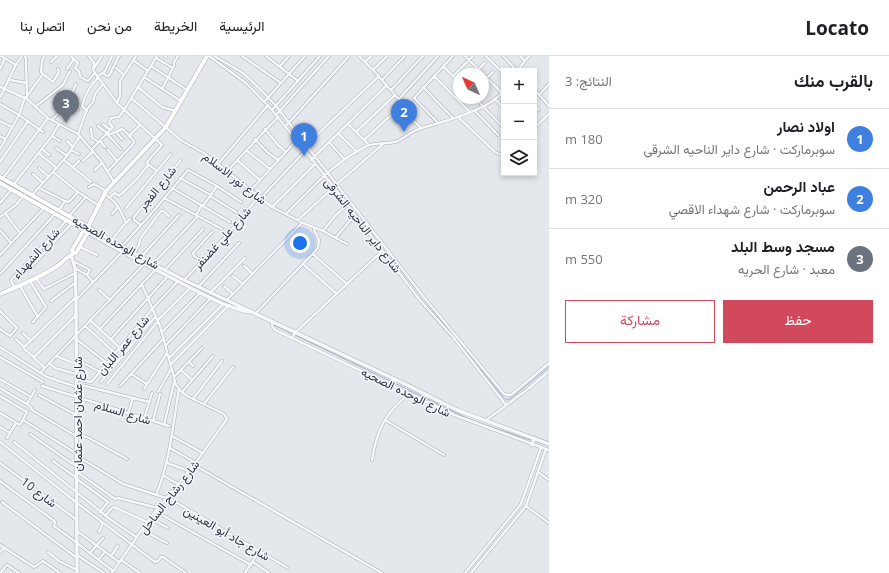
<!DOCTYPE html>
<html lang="ar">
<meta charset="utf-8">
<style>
body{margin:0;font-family:"Open Sans",Vazirmatn,sans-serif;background:#f2f2f2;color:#202124;direction:rtl}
.controls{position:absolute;right:12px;top:12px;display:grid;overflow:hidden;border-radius:0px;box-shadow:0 2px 6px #0003}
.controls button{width:36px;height:36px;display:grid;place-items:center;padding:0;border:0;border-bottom:1px solid #e0e0e0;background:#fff;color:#202124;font:20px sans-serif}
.compass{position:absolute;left:453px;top:12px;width:36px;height:36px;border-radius:50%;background:#fff;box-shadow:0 2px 6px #0003;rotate:315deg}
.you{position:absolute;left:300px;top:187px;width:14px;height:14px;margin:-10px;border:3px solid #fff;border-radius:50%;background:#1a73e8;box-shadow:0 0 0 6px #1a73e833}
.badge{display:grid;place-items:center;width:26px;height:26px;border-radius:50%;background:#d1495b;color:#fff;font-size:13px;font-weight:700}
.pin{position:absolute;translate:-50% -33px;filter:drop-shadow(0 1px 2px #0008)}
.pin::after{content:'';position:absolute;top:21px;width:14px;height:12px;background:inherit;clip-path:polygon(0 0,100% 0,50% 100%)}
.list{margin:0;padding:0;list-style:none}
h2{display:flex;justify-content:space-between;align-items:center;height:52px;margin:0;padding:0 16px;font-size:17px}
h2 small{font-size:13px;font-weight:400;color:#757577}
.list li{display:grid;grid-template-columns:26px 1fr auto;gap:12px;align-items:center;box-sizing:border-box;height:60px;padding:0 16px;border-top:1px solid #e0e0e0}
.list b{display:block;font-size:15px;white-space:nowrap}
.list p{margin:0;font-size:13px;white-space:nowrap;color:#757577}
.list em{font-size:13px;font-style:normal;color:#757577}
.actions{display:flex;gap:8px;padding:12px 16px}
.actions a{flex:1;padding:9px 0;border:1px solid #d1495b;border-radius:0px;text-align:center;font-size:14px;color:#d1495b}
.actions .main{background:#d1495b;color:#fff}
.icon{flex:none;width:22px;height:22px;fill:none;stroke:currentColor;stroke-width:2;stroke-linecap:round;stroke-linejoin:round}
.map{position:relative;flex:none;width:549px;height:517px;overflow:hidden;direction:ltr}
header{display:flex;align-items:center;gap:24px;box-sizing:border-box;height:56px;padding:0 20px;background:#fff;border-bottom:1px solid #e0e0e0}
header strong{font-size:19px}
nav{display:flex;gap:22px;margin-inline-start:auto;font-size:14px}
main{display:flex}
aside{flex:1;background:#fff}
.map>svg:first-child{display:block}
</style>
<header>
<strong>Locato</strong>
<nav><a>الرئيسية</a><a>الخريطة</a><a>من نحن</a><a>اتصل بنا</a></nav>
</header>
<main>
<aside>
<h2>بالقرب منك<small>النتائج: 3</small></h2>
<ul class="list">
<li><span class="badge" style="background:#3f7fe0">1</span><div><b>اولاد نصار</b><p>سوبرماركت · شارع داير الناحيه الشرقى</p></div><em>180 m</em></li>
<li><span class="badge" style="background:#3f7fe0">2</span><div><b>عباد الرحمن</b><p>سوبرماركت · شارع شهداء الاقصي</p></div><em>320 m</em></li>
<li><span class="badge" style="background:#6b7280">3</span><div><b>مسجد وسط البلد</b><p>معبد · شارع الحريه</p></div><em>550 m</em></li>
</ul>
<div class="actions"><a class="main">حفظ</a><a>مشاركة</a></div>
</aside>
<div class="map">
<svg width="549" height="517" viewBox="0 0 549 517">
<rect width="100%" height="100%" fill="#e4e7ec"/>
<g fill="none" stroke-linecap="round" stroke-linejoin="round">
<!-- stream -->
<path stroke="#9fb4cc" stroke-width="1" d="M388 198 453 279
M274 269 469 363 485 369 549 390
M462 291 504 342 507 344 510 343 549 311"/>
<!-- minor casing -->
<g stroke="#a9aeb7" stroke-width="3.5">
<path id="minor" d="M1 0 16 9
M25 0 26 4 27 43
M71 0 78 7 75 12 79 15 80 21 88 25 95 17
M89 0 94 7 93 14 117 47 162 89 147 106 148 109 137 123 119 140 115 137 110 141
M165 0 166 1
M209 0 246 27 272 54 334 131 419 243 453 281 506 349
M214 0 243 17 262 35 276 50 423 240 504 338 508 339H511L549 307
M242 0 281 27
M266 0 298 25
M359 0 373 14 403 48 364 84
M465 0 502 37
M486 0 504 18
M503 0 517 15
M520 0 525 5
M156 2 173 12
M133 4 148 15
M51 6 57 0
M365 6 371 0
M151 10 187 34
M280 10 289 0
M443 10 459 26
M94 12 102 0
M116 12 124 19
M0 13 5 2
M67 13 74 3
M373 14 387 0
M517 15 529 0
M103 17 107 20H109L119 0
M43 18 53 26 59 16 58 13
M43 18 41 16 42 5 44 0
M474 18 485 7
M434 20 470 56
M453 20 473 0
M97 21 105 15 112 0
M144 21 181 45
M10 24 27 27
M382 24 405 0
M483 26 493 16
M0 31 27 43 48 62 78 78 101 105 114 126
M138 31 162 51 176 55
M423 31 453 62
M162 33 174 10V6L178 0
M534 33 549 50
M391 34 423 0
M539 39 549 28
M27 40 43 18
M0 41C8 28 12 12 22 0
M131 42 182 85 204 97 218 108 272 151 303 167 323 175 347 188
M475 42 504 72
M399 43 438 0
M495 43 504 52
M265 45 305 0
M54 47 62 54
M117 47 120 40V25L136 0
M0 48 19 59 43 76
M67 48 78 54
M534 49 539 54
M35 51 63 29 70 15
M124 54 157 0
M272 54 320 0
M474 54 498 79
M87 55 82 50C85 39 89 30 98 22
M407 58 421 72
M276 59 329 0
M458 61 495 96 499 98H504
M52 64 67 48 76 28
M0 65 12 71
M438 67 414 42 453 0
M103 68 110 74
M348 68 369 89
M98 70 107 77
M285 71 349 0
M534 72 549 58
M91 73 92 82 99 86
M265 73 278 89 286 96
M116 76 122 83
M356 76 395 39
M338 77 357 96
M78 78 87 53 93 46 95 38 103 28
M106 78 113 71 109 67 111 62 119 61 124 54
M107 78 121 93
M0 80 5 83
M52 80 60 85
M129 80 140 69
M255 83 267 96 278 104
M67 85 73 91
M100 85 105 91
M329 86 345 104
M56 92 67 100
M0 93 19 59 25 41
M42 93 49 99
M92 93 106 78H111L122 73 125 75 134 85V87L108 115
M302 93 379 20
M71 94 79 98
M108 94 117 105
M246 94 270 113
M39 97 44 102
M46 103 57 112
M64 104 91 126
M237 104 260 124
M311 104 387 29
M83 105 93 95
M0 106 28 65
M148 108 157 115
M218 108 268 49
M73 111 79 105
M39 112 49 121
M95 114 102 107
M227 115 278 61
M53 116 78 136 98 149
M33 118 43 127
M3 122 48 62
M180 122 211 139
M14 128 52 80 59 68
M337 128 383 88
M89 131 94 128 106 135
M39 132 65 145
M172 132 230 166
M251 134 296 85
M104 138C116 144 121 155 126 167
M32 139 67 100 80 80
M210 140 236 156
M164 142 222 173
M261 142 304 96
M0 147 11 134
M203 150 217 130
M272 151 315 108
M126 152 171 98
M59 154 65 145 69 146 78 136
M5 157 20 177
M112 158 118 151
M286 158C310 134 334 106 365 91 375 86 385 88 395 86 404 83 410 76 419 73 443 65 490 55 504 34
M196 159 202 149
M69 160 86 141
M0 161 16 149 24 139
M298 164 334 131
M141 169 134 164V161L181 104
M0 174 11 187
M323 175 335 160 347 149
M336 181 355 159
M112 184 122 171 130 163
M122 190 151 158 188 114 217 130 241 146
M80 191 97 199
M134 197 139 189 140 183 161 155H163L169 160
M313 198 347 228
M0 199 45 151
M141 201 179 159
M73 205 90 214 87 219
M202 205 194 200 193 197 212 176
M153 208 198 160
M303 208 337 238
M244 210 253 218
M75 212 87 219 93 226
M165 214 203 173
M0 218 55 158
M19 220 32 210 72 167
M233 220 243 228
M36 222 44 233 75 217
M184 224 229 177 259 140
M30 225 46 251 33 266
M20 230 38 261
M199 230 239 187
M224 230 233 238
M14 232 11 224 67 164
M99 234 110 244
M211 236 245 202
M76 244 122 196
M227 244 302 167
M51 245 75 227
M152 253 178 225
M0 255 17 272 10 280 0 273
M256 257 318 192 319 184 313 171
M90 264 120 292
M158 264 190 232
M273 266 272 270 275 274 454 359 549 394
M85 270 115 297
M100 273 155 214
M162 276 200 237
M23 277 31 285
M292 282 295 277 382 195
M16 283 24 291V293L34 301 76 259
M76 283 107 307
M111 283 168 220
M166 289 211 242
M0 291 47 321 77 331
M24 291 76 241
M56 300 76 308
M0 301 43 326
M33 301 45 312
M169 302 223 248
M76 303 100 316
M189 306 193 310
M49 307 55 312 76 318
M171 308 229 249
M181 314 192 324
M40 317 144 208
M131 318 147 328
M174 321 202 292
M0 323 31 341
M77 323 91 326 93 324 152 253
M101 326 156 260
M77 328 149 346
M107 328 158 265
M42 330 169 370
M120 330 164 282
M0 332 30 350 32 354 76 380
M144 333 167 297
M158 336 171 313
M182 336 213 300
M39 339 76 359
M0 340 27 356 20 369 0 357
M193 343 222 305
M27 348 35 334
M204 348 233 311
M128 358 133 342
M144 363 152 337
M23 364 77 398
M385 364 444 399
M153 365 160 338
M485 365 528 333 549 315
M164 369 174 326
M0 371 10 377
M30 378 77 411
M77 379 87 381 127 403
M172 380 203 397
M7 382 16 367
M0 386 77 447 155 506 158 505 161 501H163L186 517
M14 386 110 463 136 481
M170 392 196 407
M77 400 123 428 166 442
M372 404C377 373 385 357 410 337
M53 405 77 422
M0 407 77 464
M167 407 189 415
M194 409 382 517
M77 416 115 443 118 442 158 452
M538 416 549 424
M164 420 178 428
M77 423 108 446 100 456
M0 425 53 464 55 466 54 470 77 487
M156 439C170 405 173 369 179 333
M167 441 288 512
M2 446 77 502
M526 450 549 467
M155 455 251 509
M105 460 112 452 114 451 147 466
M150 462 168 472
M142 474 167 487
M77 475 119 506
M99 476 103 467
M77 487 113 515
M0 489 34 511 43 505 60 517
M0 496 4 491
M48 496 59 505 77 514
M90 497 103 482
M77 499 104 517
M111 500 118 490
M99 503 105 496
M121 504 140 517
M253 506 269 517
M0 517 7 509 19 517
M112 517 150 462 194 409 227 363 224 358 187 340 182 336 176 329 160 270 142 229
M245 517 259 495
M465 517 521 448 541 392
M471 517 526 450 546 393"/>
</g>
<!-- tertiary casing -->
<g stroke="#a9aeb7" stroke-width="4.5">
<path id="tertiary" d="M88 171 153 208 184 224 405 328 457 354 549 388
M84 174C116 193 149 210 181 227 203 238 225 251 249 256
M71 199 75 212 76 241 77 517
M532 389 534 382"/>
</g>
<!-- secondary casing -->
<g stroke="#a9aeb7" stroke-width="5">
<path id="secondary" d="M0 121 88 171 106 135 166 71 207 0
M0 127 84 174 72 194 73 197
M0 238C19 230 39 222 56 211 62 207 69 198 76 197L88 176"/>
</g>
<!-- minor -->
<use href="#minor" stroke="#f7f8fa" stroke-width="2.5"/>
<!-- tertiary -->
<use href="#tertiary" stroke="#f7f8fa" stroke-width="3.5"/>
<!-- secondary -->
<use href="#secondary" stroke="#fff" stroke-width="4"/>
</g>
<g text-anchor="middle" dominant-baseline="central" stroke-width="3" stroke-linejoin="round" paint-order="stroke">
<!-- street labels -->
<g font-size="12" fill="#2b3445" stroke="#f4f6f9">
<text transform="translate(235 122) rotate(38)">شارع نور الاسلام</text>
<text transform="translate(157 132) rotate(-51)">شارع الفجر</text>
<text transform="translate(363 169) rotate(52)">شارع داير الناحيه الشرقى</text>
<text transform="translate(222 182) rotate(-48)">شارع علي غضنفر</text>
<text transform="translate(116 186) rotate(29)">شارع الوحده الصحيه</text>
<text transform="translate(36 197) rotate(-48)">شارع الشهداء</text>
<text transform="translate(123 289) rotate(-50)">شارع عمر اللبان</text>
<text transform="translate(406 336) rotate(26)">شارع الوحده الصحيه</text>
<text transform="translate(123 356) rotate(17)">شارع السلام</text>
<text transform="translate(77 358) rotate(-90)">شارع عثمان احمد عثمان</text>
<text transform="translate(39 436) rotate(37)">شارع 10</text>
<text transform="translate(169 441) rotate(-52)">شارع رشاح الساحل</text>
<text transform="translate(227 477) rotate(30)">شارع جاد أبو العينين</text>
</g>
</g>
</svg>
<div class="controls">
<button>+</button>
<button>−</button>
<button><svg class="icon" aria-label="layers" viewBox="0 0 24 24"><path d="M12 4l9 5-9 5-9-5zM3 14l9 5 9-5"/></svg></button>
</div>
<svg class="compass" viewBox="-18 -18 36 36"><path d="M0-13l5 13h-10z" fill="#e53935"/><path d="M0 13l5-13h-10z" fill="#757577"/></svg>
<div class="you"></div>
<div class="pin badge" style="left:304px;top:100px;background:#3f7fe0">1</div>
<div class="pin badge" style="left:404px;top:76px;background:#3f7fe0">2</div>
<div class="pin badge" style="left:66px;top:67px;background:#6b7280">3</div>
</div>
</main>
